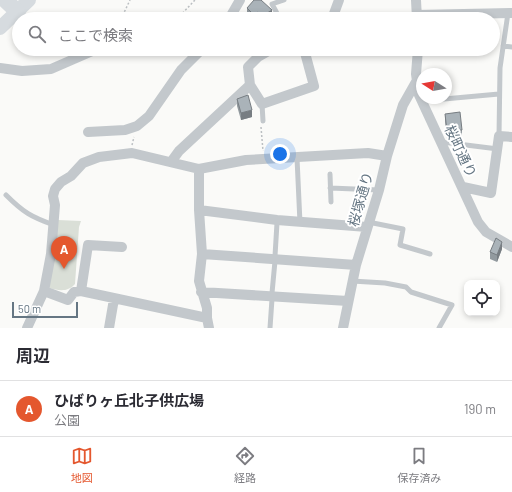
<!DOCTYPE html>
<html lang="ja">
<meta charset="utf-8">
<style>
body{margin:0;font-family:Barlow,"Noto Sans JP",sans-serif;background:#f7f7f7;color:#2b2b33}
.controls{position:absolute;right:12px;bottom:12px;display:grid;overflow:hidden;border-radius:8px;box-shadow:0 2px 6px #0003}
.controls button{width:36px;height:36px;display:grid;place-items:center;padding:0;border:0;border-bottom:1px solid #e1e1e2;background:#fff;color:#2b2b33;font:20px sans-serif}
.compass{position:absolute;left:416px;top:68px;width:36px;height:36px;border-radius:50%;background:#fff;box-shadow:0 2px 6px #0003;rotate:281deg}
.scale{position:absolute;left:12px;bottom:10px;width:66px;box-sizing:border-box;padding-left:4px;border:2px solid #657683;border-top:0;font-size:11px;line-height:14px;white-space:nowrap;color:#657683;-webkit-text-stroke:3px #fff;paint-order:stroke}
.you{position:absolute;left:280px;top:154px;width:14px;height:14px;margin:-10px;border:3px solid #fff;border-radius:50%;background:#1a73e8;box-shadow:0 0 0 6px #1a73e833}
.badge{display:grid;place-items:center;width:26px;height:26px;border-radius:50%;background:#e4572e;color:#fff;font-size:13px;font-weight:700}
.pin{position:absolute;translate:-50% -33px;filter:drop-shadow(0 1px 2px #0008)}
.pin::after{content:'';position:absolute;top:21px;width:14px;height:12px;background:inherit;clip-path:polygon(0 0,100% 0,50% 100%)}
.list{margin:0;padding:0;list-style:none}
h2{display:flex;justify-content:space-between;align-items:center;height:52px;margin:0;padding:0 16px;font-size:17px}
h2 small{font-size:13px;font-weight:400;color:#7c7c81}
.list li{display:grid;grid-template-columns:26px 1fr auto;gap:12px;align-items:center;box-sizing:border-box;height:56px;padding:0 16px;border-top:1px solid #e1e1e2}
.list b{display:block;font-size:15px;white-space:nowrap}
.list p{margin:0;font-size:13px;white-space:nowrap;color:#7c7c81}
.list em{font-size:13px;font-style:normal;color:#7c7c81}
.icon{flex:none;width:22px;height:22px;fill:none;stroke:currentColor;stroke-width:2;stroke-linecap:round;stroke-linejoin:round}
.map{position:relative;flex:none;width:512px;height:328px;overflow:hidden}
.search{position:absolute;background:#fff;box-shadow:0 2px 6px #0003;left:12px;right:12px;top:12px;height:44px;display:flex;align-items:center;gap:10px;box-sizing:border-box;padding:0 14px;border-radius:22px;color:#7c7c81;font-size:15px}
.sheet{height:108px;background:#fff}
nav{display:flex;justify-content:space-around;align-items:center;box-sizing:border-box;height:56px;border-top:1px solid #e1e1e2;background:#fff;font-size:11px;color:#7c7c81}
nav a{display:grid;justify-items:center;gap:2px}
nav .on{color:#e4572e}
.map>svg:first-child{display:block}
</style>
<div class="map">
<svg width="512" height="328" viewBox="0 0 512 328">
<rect width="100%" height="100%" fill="#fafaf8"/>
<!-- green -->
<path fill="#dadfd7" d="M58 220 81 221 79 227 75 284C68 292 59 291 50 288L48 284Z"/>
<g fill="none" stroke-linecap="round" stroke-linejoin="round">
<!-- path -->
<path stroke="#bbbfc2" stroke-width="1.5" stroke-dasharray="2 2" stroke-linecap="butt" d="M121 19 130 0
M177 19 195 0
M160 51 161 49
M261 127 263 151
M132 145 134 137"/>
<!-- service -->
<path stroke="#c3c8cc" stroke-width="5" d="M280 19 272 4 284 0
M503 46 512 47
M422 101 499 94
M262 104 263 121
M499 136 500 68 508 13
M442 142 498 149
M297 158 300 223
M330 174 331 202
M330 188 379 190
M6 195C23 212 31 217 54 225
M368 222 403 229 400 245 430 254
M275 256 277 223
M352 281 385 283 406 287 411 292 452 305 439 328
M272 293 275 261
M270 328 272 299"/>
<!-- minor -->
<path stroke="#c3c8cc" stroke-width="10" d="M416 0 417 19
M417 15 512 13
M229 19 240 0
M332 19 339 0
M272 49 258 57 248 67 250 85 262 104 314 86 304 49
M418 49 416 74 419 95 478 222 486 232 512 247
M0 68 22 71 51 69 97 49
M88 132 125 130 137 126 149 116 181 70 202 49
M171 162 179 151 250 85
M199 169V210L202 254 199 281 207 308V318
M463 187 491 193 499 136 512 137
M199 210 277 220 367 227
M202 254 356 265
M44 291 68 300 74 292 81 291 207 318 209 328
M81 291 88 245 122 247
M201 292 348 301
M27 328 44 291 51 254 55 205 53 196 55 189 61 182 71 176 83 163 99 157 132 153 199 169 246 160 368 153 387 156
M109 328 114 299
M343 328 356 265 379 190 387 156 403 105 416 82"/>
<!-- secondary -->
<path stroke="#d6dbdf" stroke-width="14" d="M0 28 29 0"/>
<!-- trunk -->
<path stroke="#d6dbdf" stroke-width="16" d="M5 0 18 12"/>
</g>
<!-- wall -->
<path fill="#929a9f" d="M247 8 272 16 267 19H259L258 18 257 19H251L247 15Z
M237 99 252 117 241 120 237 106Z
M445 114 462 130V137L447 139 445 121Z
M502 249 497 262 490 259V252Z"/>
<!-- shaded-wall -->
<path fill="#777d82" d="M272 10V16L267 19H261V17Z
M258 12V18L257 19H254V15Z
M252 110V117L241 120V113Z
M502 242V249L497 262V255Z"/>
<!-- building -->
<path fill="#aab3b9" stroke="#777d82" d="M254 0H261L272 10 261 17 258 12 254 15 247 8Z
M463 13V19H449V14Z
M248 95 252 110 241 113 237 99Z
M460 112 462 130 447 131 445 114Z
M496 238 502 242 497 255 490 252Z"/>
<g text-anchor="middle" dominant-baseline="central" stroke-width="4" stroke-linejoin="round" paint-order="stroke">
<!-- street labels -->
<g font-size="14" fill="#657683" stroke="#fff">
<text transform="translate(461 151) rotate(65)">桜町通り</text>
<text transform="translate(360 199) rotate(-74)">桜塚通り</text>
</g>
</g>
</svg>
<div class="controls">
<button><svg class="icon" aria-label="locate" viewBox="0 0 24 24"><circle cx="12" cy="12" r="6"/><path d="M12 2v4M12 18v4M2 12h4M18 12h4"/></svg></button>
</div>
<svg class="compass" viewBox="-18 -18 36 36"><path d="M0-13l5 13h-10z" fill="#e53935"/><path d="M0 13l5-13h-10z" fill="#7c7c81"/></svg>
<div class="scale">50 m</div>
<div class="you"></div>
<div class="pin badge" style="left:64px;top:269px">A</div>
<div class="search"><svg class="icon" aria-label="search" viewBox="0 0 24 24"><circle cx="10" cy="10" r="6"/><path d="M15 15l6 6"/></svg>ここで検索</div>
</div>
<section class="sheet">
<h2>周辺<small></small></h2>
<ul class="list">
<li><span class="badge">A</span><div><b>ひばりヶ丘北子供広場</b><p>公園</p></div><em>190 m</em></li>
</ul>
</section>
<nav>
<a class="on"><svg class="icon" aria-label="map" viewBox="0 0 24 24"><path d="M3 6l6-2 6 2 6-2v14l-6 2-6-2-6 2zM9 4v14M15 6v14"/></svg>地図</a>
<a><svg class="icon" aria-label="directions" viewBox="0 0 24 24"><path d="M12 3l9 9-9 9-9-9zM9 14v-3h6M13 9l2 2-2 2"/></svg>経路</a>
<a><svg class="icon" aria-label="saved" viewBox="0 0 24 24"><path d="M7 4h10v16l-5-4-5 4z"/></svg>保存済み</a>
</nav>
